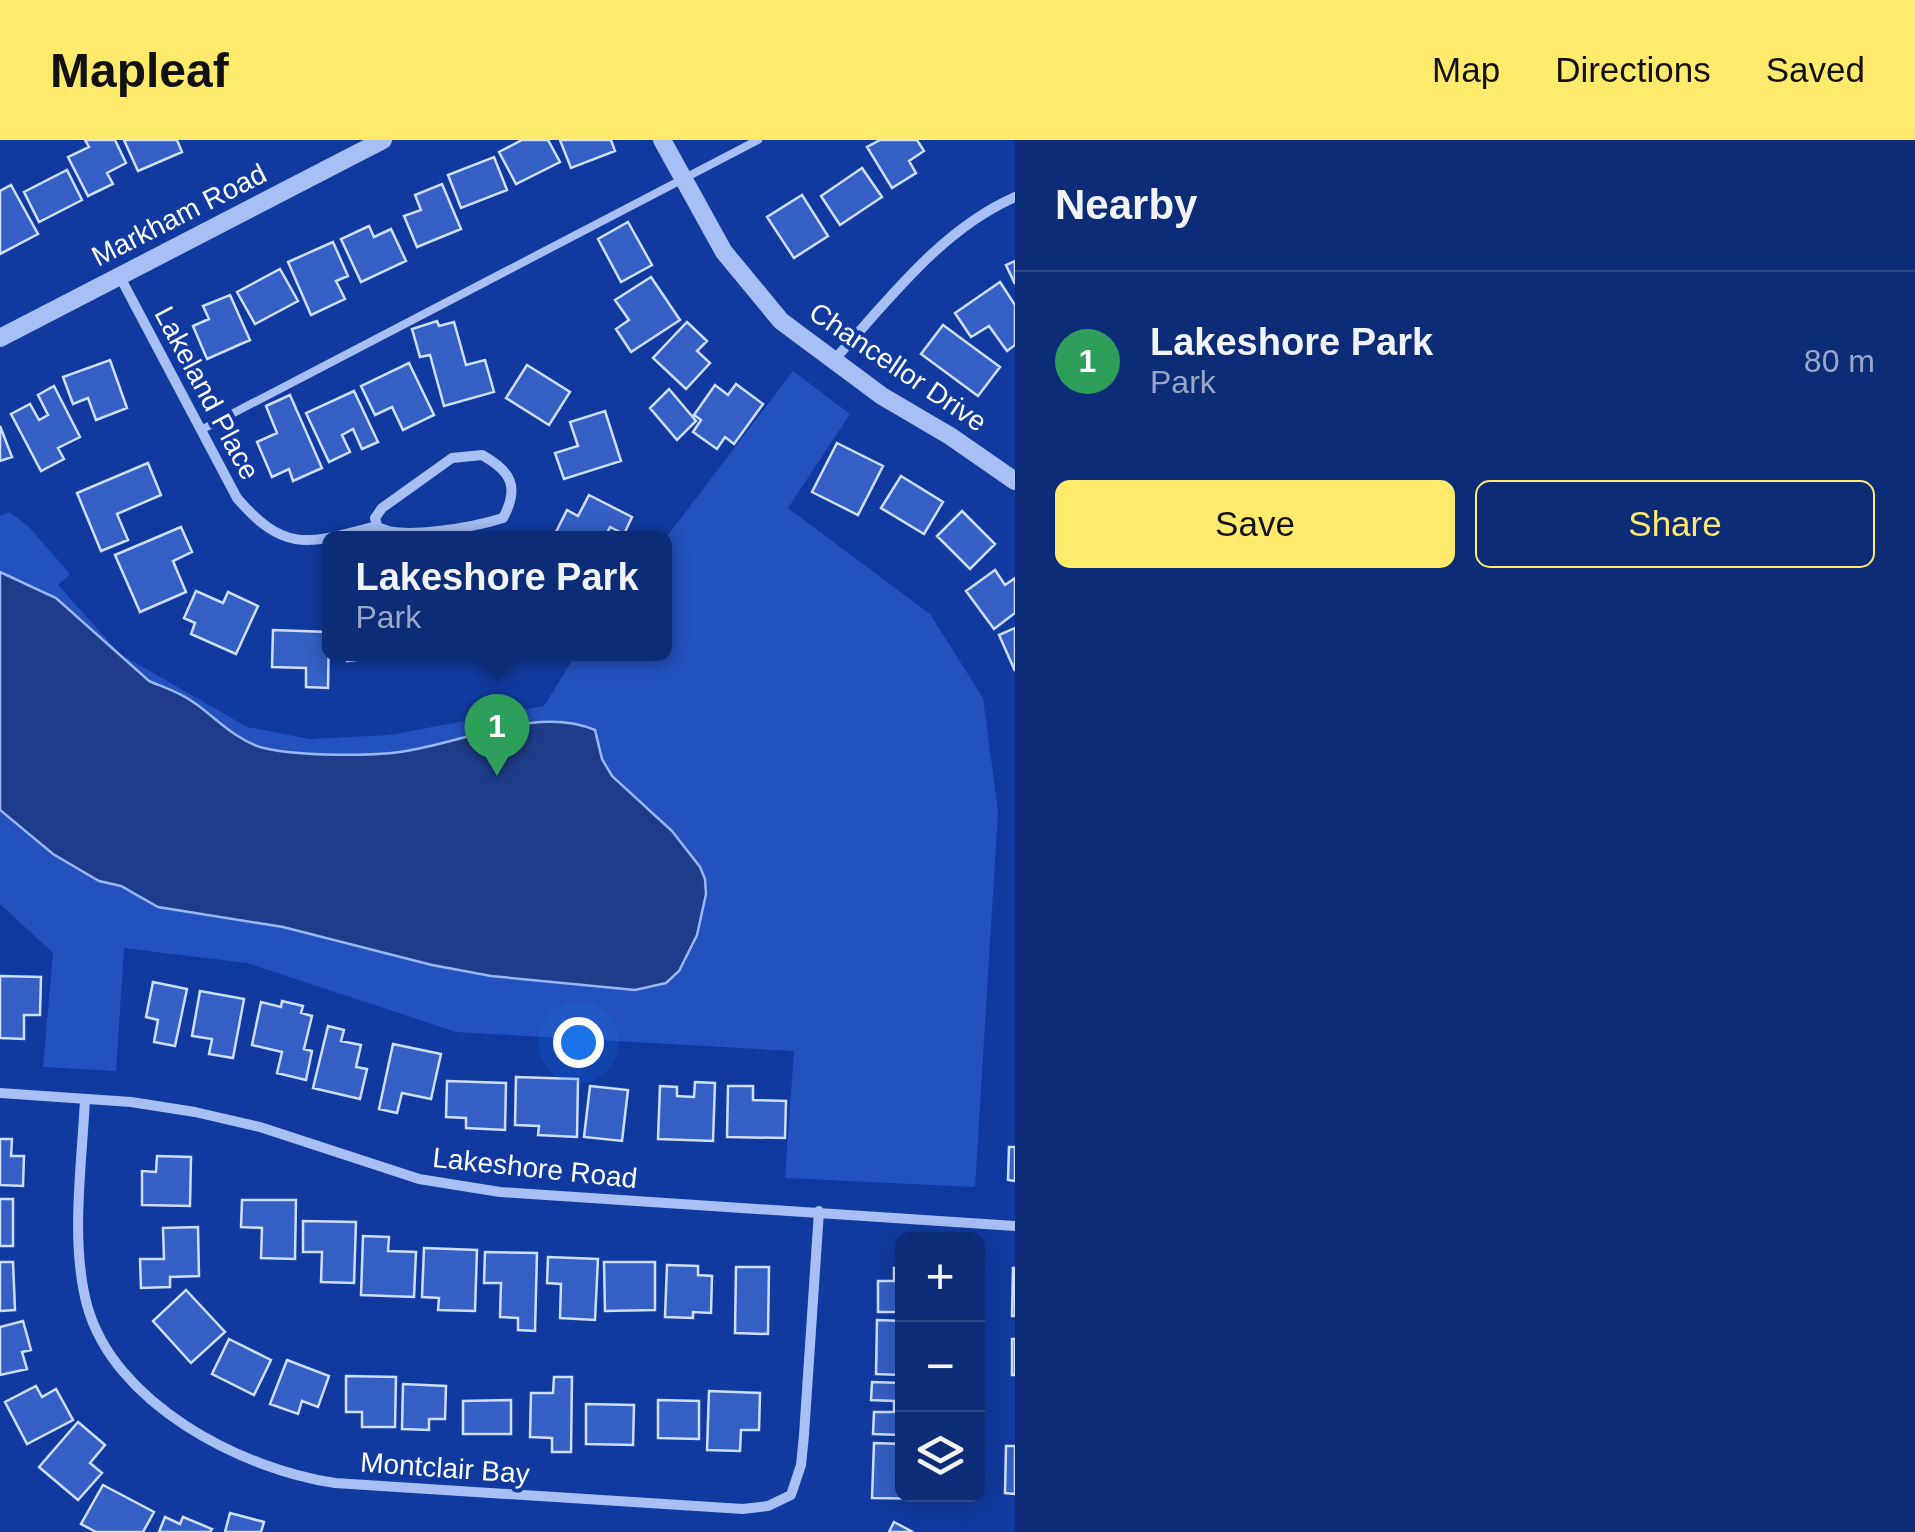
<!DOCTYPE html>
<meta charset="utf-8">
<style>
body{margin:0;font-family:Arial,sans-serif;background:#15347c;color:#f1f3f6}
.controls{position:absolute;right:30px;bottom:30px;display:grid;overflow:hidden;border-radius:15px;box-shadow:0 5px 25px #0003}
.controls button{width:90px;height:90px;display:grid;place-items:center;padding:0;border:0;border-bottom:2px solid #2c4889;background:#0c2c77;color:#f1f3f6;font:50px sans-serif}
.you{position:absolute;left:578px;top:902px;width:35px;height:35px;margin:-25px;border:8px solid #fff;border-radius:50%;background:#1a73e8;box-shadow:0 0 0 15px #1a73e833}
.badge{display:grid;place-items:center;width:65px;height:65px;border-radius:50%;background:#ffea6c;color:#fff;font-size:32px;font-weight:700}
.pin{position:absolute;translate:-50% -82px;filter:drop-shadow(0 2px 5px #0008)}
.pin::after{content:'';position:absolute;top:52px;width:35px;height:30px;background:inherit;clip-path:polygon(0 0,100% 0,50% 100%)}
.popup{position:absolute;left:322px;top:391px;width:350px;height:130px;box-sizing:border-box;display:grid;place-content:center;border-radius:15px;background:#0c2c77;filter:drop-shadow(0 2px 8px #0005);font-size:32px;white-space:nowrap;color:#9aa7c6}
.popup b{font-size:38px;color:#f1f3f6}
.popup::after{content:'';position:absolute;left:50%;top:100%;margin-left:-20px;border:20px solid transparent;border-top-color:#0c2c77}
.list{margin:0;padding:0;list-style:none}
h2{display:flex;justify-content:space-between;align-items:center;height:130px;margin:0;padding:0 40px;font-size:42px}
h2 small{font-size:32px;font-weight:400;color:#9aa7c6}
.list li{display:grid;grid-template-columns:65px 1fr auto;gap:30px;align-items:center;box-sizing:border-box;height:180px;padding:0 40px;border-top:2px solid #2c4889}
.list b{display:block;font-size:38px;white-space:nowrap}
.list p{margin:0;font-size:32px;white-space:nowrap;color:#9aa7c6}
.list em{font-size:32px;font-style:normal;color:#9aa7c6}
.actions{display:flex;gap:20px;padding:30px 40px}
.actions a{flex:1;padding:22px 0;border:2px solid #ffea6c;border-radius:15px;text-align:center;font-size:35px;color:#ffea6c}
.actions .main{background:#ffea6c;color:#111}
.icon{flex:none;width:55px;height:55px;fill:none;stroke:currentColor;stroke-width:2;stroke-linecap:round;stroke-linejoin:round}
.map{position:relative;flex:none;width:1015px;height:1392px;overflow:hidden}
header{display:flex;align-items:center;gap:60px;box-sizing:border-box;height:140px;padding:0 50px;background:#ffea6c;color:#111}
header strong{font-size:48px}
nav{display:flex;gap:55px;margin-inline-start:auto;font-size:35px}
main{display:flex}
aside{flex:1;background:#0c2c77}
.map>svg:first-child{display:block}
</style>
<header>
<strong>Mapleaf</strong>
<nav><a>Map</a><a>Directions</a><a>Saved</a></nav>
</header>
<main>
<div class="map">
<svg width="1015" height="1392" viewBox="0 0 1015 1392">
<rect width="100%" height="100%" fill="#103a9f"/>
<!-- green -->
<path fill="#2352be" d="M793 231 850 274 788 368 930 474 983 558 998 672 975 1047 785 1038 794 911 456 892 247 823 124 808 116 931 43 927 53 813 0 764V376L9 372 27 385 70 434 58 445 120 514 247 587 310 599 390 595 544 566 576 514H664L665 399Z"/>
<!-- water -->
<path fill="#1e3c8a" stroke="#99b7f9" stroke-width="2.5" d="M0 432 56 458 149 541C165 548 180 552 196 564 217 579 235 599 260 607 292 616 359 616 392 613 457 607 533 564 595 590L602 619 612 636 672 691 700 727 705 739 706 754 697 795 679 831 666 843 635 850 491 836 432 825 283 787 158 767 121 746 99 741 53 714 0 670Z"/>
<!-- building -->
<path fill="#3460c5" stroke="#d0defe" stroke-width="2.5" d="M85 0H115L126 23 107 33 113 44 88 56 68 17 89 7Z
M124 0H177L182 12 138 31Z
M522 0H548L560 22 516 44 499 12Z
M560 0H611L615 11 571 28Z
M880 0H917L924 11 909 21 916 33 892 48 867 7Z
M494 17 507 50 461 68 448 35Z
M862 28 882 57 840 85 821 56Z
M67 30 82 60 39 82 24 52Z
M442 44 461 89 417 107 404 76 421 70 415 55Z
M11 45 38 94 0 114V51Z
M802 55 828 96 794 118 767 77Z
M628 82 652 125 621 142 598 99Z
M369 86 374 97 391 89 406 121 361 142 341 99Z
M333 102 348 136 336 141 345 159 311 175 288 122Z
M1015 121V144L1006 125Z
M280 129 298 161 255 184 237 152Z
M651 137 680 180 631 212 616 189 629 180 615 160Z
M1000 142 1015 165V205L1007 211 989 186 971 197 955 173Z
M230 155 250 200 207 219 193 186 209 179 203 166Z
M437 181 439 186 454 182 466 225 485 220 494 252 444 266 430 215 420 217 412 189Z
M687 182 707 201 697 211 710 223 686 249 653 218Z
M943 185 1000 227 978 256 921 214Z
M110 220 127 268 96 280 88 258 73 264 63 237Z
M409 223 434 275 403 290 392 267 375 275 361 246Z
M527 225 570 252 549 285 506 258Z
M736 244 763 264 734 304 725 297 717 309 693 292 701 280 694 275 715 245 728 255Z
M54 246 80 297 58 308 64 319 41 331 11 274 30 264 39 280 48 275 38 255Z
M669 249 696 281 677 300 650 268Z
M354 251 378 302 362 309 353 289 342 295 350 312 329 322 306 273Z
M290 255 322 328 293 341 289 329 272 337 257 302 277 293 266 266Z
M605 271 621 321 564 339 555 313 578 306 570 282Z
M0 286 12 317 0 321Z
M837 303 883 326 858 375 812 352Z
M148 323 161 355 117 374 128 400 101 411 77 353Z
M901 336 943 362 924 394 881 368Z
M589 355 632 377 624 394 610 387 606 396 610 398H553L567 370 578 376Z
M962 371 995 404 970 429 937 396Z
M181 387 192 412 173 421 186 452 140 472 115 415Z
M995 430 1005 445 1015 438V473L994 489 966 451Z
M196 451 223 463 228 452 258 466 236 514 191 494 195 483 184 478Z
M1015 488V531L999 495Z
M273 490 329 492 328 548 306 547V528L272 527Z
M346 514H402L347 521Z
M0 836 41 837 40 875H24V899L0 898Z
M153 842 187 849 175 906 154 902 158 880 146 877Z
M200 851 244 859 233 918 209 914 212 899 192 896Z
M282 861 303 866 301 873 312 876 304 909 312 911 306 940 277 933 282 912 252 905 261 862 281 867Z
M328 886 344 890 341 901 361 905 356 927 367 929 360 959 313 948Z
M393 904 441 914 431 959 402 953 397 973 379 969Z
M516 937 578 939 577 997 538 995 539 986 515 985Z
M447 941 506 943 505 990 466 988V978L446 977Z
M695 942 715 943 713 1001 658 999 660 946 677 947V956L694 957Z
M590 946 628 950 622 1001 584 997Z
M728 946H753V960L786 961 785 998 727 997Z
M0 999H12L11 1016H24L23 1046 0 1045Z
M1009 1007H1015V1041L1008 1040Z
M157 1016 191 1017 190 1066 142 1065V1031L156 1032Z
M0 1059H13V1106H0Z
M242 1060H296L295 1119 261 1118 262 1088 241 1087Z
M303 1081 356 1082 354 1143 321 1142 322 1112H303Z
M198 1087 199 1136 170 1137V1147L141 1148 140 1119H164L163 1088Z
M363 1096 389 1097 388 1111 416 1112 414 1157 361 1155Z
M424 1108 477 1110 475 1171 438 1170 439 1158 422 1157Z
M485 1112 537 1113 535 1191 518 1190V1178L500 1177 501 1143H484Z
M548 1117 598 1119 595 1180 560 1178 561 1144 547 1143Z
M0 1122H13L15 1170 0 1171Z
M604 1122H655V1170L605 1171Z
M667 1125 698 1126V1135L712 1136 711 1173 693 1172V1178L665 1177Z
M736 1127H769L768 1194 735 1193Z
M894 1128H902V1172H878V1141H894Z
M1013 1128H1015V1176H1012Z
M186 1150 225 1192 191 1223 153 1181Z
M877 1180 902 1181V1235L876 1234Z
M23 1181 31 1210 22 1212 27 1229 0 1235V1187Z
M229 1199 271 1220 254 1255 212 1234Z
M1012 1199H1015V1235H1012Z
M287 1220 329 1236 318 1267 302 1261 298 1274 270 1264Z
M346 1236 396 1237 395 1287H362V1272H346Z
M554 1237H572L571 1312H552V1298L530 1297 531 1253H553Z
M872 1242 902 1243V1295L873 1294 874 1272H894V1261L871 1260Z
M403 1244 446 1246 445 1279H429V1290L402 1289Z
M36 1246 42 1257 56 1249 73 1280 27 1304 5 1262Z
M709 1251 760 1253 759 1290H741L740 1311 707 1310Z
M511 1260V1294H463V1261Z
M658 1260 699 1261V1299L658 1298Z
M586 1264 634 1265 633 1305 586 1304Z
M78 1282 105 1305 90 1323 102 1333 78 1360 39 1327Z
M874 1303 902 1304V1354H932V1359L872 1358Z
M1006 1306H1015V1354L1005 1353Z
M103 1345 154 1372 143 1392H96L81 1384Z
M230 1373 264 1382 261 1392H225Z
M165 1377 180 1384 183 1377 212 1389 210 1392H159Z
M894 1382 913 1392H889Z"/>
<g fill="none" stroke-linecap="round" stroke-linejoin="round">
<!-- service -->
<path stroke="#a7bff5" stroke-width="8" d="M201 290 758 0"/>
<!-- minor -->
<path stroke="#a7bff5" stroke-width="10" d="M120 137 237 358C286 415 310 403 377 386
M833 221C888 161 940 90 1015 57
M482 315C511 331 520 347 503 378 478 386 398 402 377 386L375 378 382 368 452 318Z
M0 953 131 962 195 972 260 987 419 1039 500 1052 1015 1086
M85 959C82 1023 70 1102 87 1165 114 1264 241 1329 335 1343L743 1369 768 1366 791 1355 801 1325 804 1295 819 1071"/>
<!-- tertiary -->
<path stroke="#a7bff5" stroke-width="18" d="M662 0 724 112 781 181 882 256 950 296 1015 341
M0 198 383 0"/>
</g>
<g text-anchor="middle" dominant-baseline="central" stroke-width="8" stroke-linejoin="round" paint-order="stroke">
<!-- street labels -->
<g font-size="28" fill="#fff" stroke="#103a9f">
<text transform="translate(179 75) rotate(-27)">Markham Road</text>
<text transform="translate(898 227) rotate(34)">Chancellor Drive</text>
<text transform="translate(207 253) rotate(62)">Lakeland Place</text>
<text transform="translate(535 1028) rotate(6)">Lakeshore Road</text>
<text transform="translate(445 1328) rotate(4)">Montclair Bay</text>
</g>
</g>
</svg>
<div class="controls">
<button>+</button>
<button>−</button>
<button><svg class="icon" aria-label="layers" viewBox="0 0 24 24"><path d="M12 4l9 5-9 5-9-5zM3 14l9 5 9-5"/></svg></button>
</div>
<div class="you"></div>
<div class="pin badge" style="left:497px;top:636px;background:#2e9e5b">1</div>
<div class="popup"><b>Lakeshore Park</b>Park</div>
</div>
<aside>
<h2>Nearby<small></small></h2>
<ul class="list">
<li><span class="badge" style="background:#2e9e5b">1</span><div><b>Lakeshore Park</b><p>Park</p></div><em>80 m</em></li>
</ul>
<div class="actions"><a class="main">Save</a><a>Share</a></div>
</aside>
</main>
